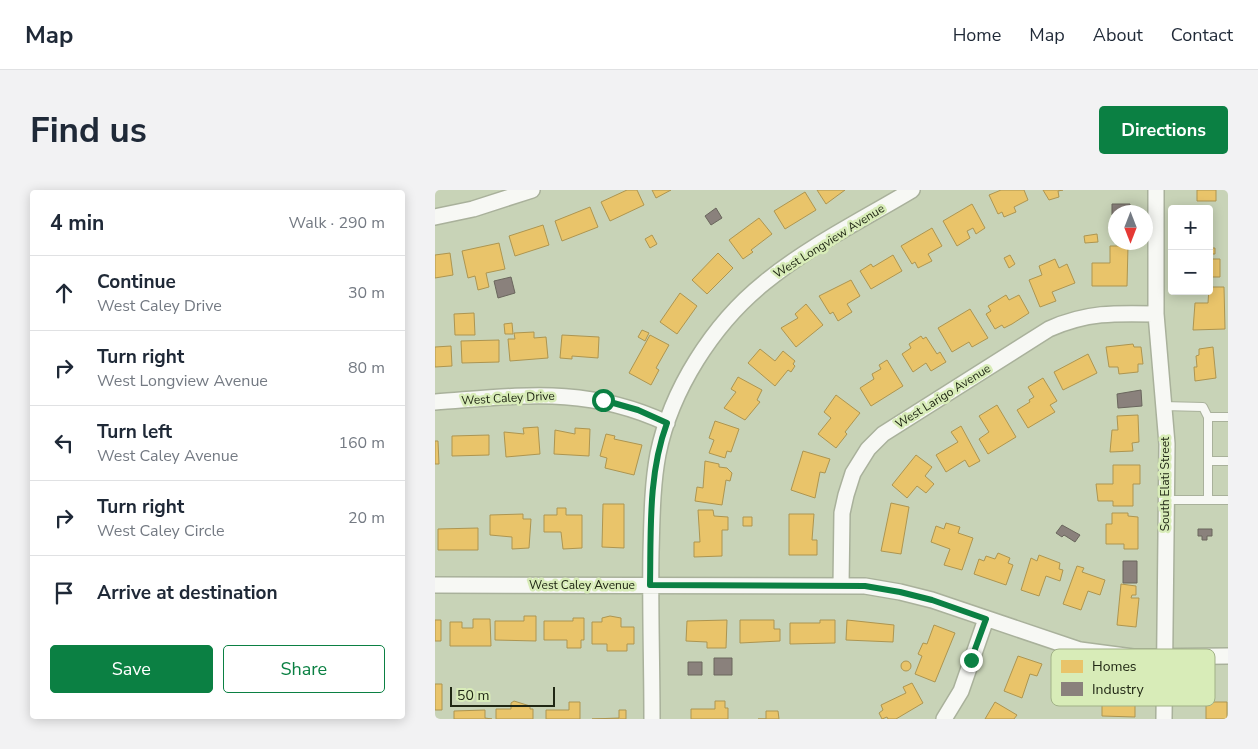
<!DOCTYPE html>
<meta charset="utf-8">
<style>
body{margin:0;font-family:"Nunito Sans",sans-serif;background:#f2f2f3;color:#1f2937}
.controls{position:absolute;right:15px;top:15px;display:grid;overflow:hidden;border-radius:5px;box-shadow:0 2px 12px #0003}
.controls button{width:45px;height:45px;display:grid;place-items:center;padding:0;border:0;border-bottom:1px solid #e0e1e3;background:#fff;color:#1f2937;font:25px sans-serif}
.compass{position:absolute;left:673px;top:15px;width:45px;height:45px;border-radius:50%;background:#fff;box-shadow:0 2px 12px #0003;rotate:180deg}
.scale{position:absolute;left:15px;bottom:12px;width:105px;box-sizing:border-box;padding-left:5px;border:2px solid #202714;border-top:0;font-size:14px;line-height:18px;white-space:nowrap;color:#202714;-webkit-text-stroke:4px #d8ecb8;paint-order:stroke}
.stop{position:absolute;width:15px;height:15px;margin:-11px;border:4px solid #0b8043;border-radius:50%;background:#fff}
.stop.end{background:#0b8043;border-color:#fff;box-shadow:0 1px 5px #0008}
.list{margin:0;padding:0;list-style:none}
h2{display:flex;justify-content:space-between;align-items:center;height:65px;margin:0;padding:0 20px;font-size:21px}
h2 small{font-size:16px;font-weight:400;color:#747a83}
.list li{display:grid;grid-template-columns:32px 1fr auto;gap:15px;align-items:center;box-sizing:border-box;height:75px;padding:0 20px;border-top:1px solid #e0e1e3}
.list b{display:block;font-size:19px;white-space:nowrap}
.list p{margin:0;font-size:16px;white-space:nowrap;color:#747a83}
.list em{font-size:16px;font-style:normal;color:#747a83}
.actions{display:flex;gap:10px;padding:15px 20px}
.actions a{flex:1;padding:11px 0;border:1px solid #0b8043;border-radius:5px;text-align:center;font-size:18px;color:#0b8043}
.actions .main{background:#0b8043;color:#fff}
.icon{flex:none;width:28px;height:28px;fill:none;stroke:currentColor;stroke-width:2;stroke-linecap:round;stroke-linejoin:round}
.map{position:relative;flex:none;width:793px;height:529px;overflow:hidden;border-radius:5px}
header{display:flex;align-items:center;gap:30px;box-sizing:border-box;height:70px;padding:0 25px;background:#fff;border-bottom:1px solid #e0e1e3}
header strong{font-size:24px}
nav{display:flex;gap:28px;margin-inline-start:auto;font-size:18px}
.intro{display:flex;align-items:center;justify-content:space-between;box-sizing:border-box;height:120px;padding:0 30px}
h1{margin:0;font-size:35px}
.button{padding:12px 22px;border-radius:5px;background:#0b8043;color:#fff;font-size:18px;font-weight:700}
main{display:flex;gap:30px;padding:0 30px}
aside{flex:1;background:#fff;border-radius:5px;box-shadow:0 2px 12px #0003}
.map>svg:first-child{display:block}
</style>
<header>
<strong>Map</strong>
<nav><a>Home</a><a>Map</a><a>About</a><a>Contact</a></nav>
</header>
<div class="intro"><h1>Find us</h1><a class="button">Directions</a></div>
<main>
<aside>
<h2>4 min<small>Walk · 290 m</small></h2>
<ul class="list">
<li><svg class="icon" aria-label="ahead" viewBox="0 0 24 24"><path d="M12 20V5M6 11l6-6 6 6"/></svg><div><b>Continue</b><p>West Caley Drive</p></div><em>30 m</em></li>
<li><svg class="icon" aria-label="right" viewBox="0 0 24 24"><path d="M7 20v-9h11M14 6l5 5-5 5"/></svg><div><b>Turn right</b><p>West Longview Avenue</p></div><em>80 m</em></li>
<li><svg class="icon" aria-label="left" viewBox="0 0 24 24"><path d="M17 20v-9H6M10 6l-5 5 5 5"/></svg><div><b>Turn left</b><p>West Caley Avenue</p></div><em>160 m</em></li>
<li><svg class="icon" aria-label="right" viewBox="0 0 24 24"><path d="M7 20v-9h11M14 6l5 5-5 5"/></svg><div><b>Turn right</b><p>West Caley Circle</p></div><em>20 m</em></li>
<li><svg class="icon" aria-label="arrive" viewBox="0 0 24 24"><path d="M6 21V4h12l-3 4 3 4H6"/></svg><div><b>Arrive at destination</b></div></li>
</ul>
<div class="actions"><a class="main">Save</a><a>Share</a></div>
</aside>
<div class="map">
<svg width="793" height="529" viewBox="0 0 793 529">
<rect width="100%" height="100%" fill="#c8d3b7"/>
<!-- homes -->
<path fill="#e9c46a" stroke="#ad9550" d="M192 0H202L209 15 175 31 166 12Z
M217 0H236L221 8Z
M382 0H410L391 14Z
M566 0H589L593 10 579 17 581 22 569 27 567 22 563 24 554 5Z
M608 0H628L623 1 624 7 614 10Z
M762 0H781V11H762Z
M370 2 381 20 350 39 339 21Z
M537 14 550 38 541 44 538 38 532 41 535 48 522 56 508 31Z
M155 17 163 37 127 51 120 31Z
M324 28 337 44 316 60 318 62 308 69 294 50Z
M108 35 114 55 80 66 74 46Z
M497 38 507 56 493 64 497 71 483 78 480 72 477 74 466 56Z
M662 44 663 52 650 53 649 46Z
M217 45 222 54 215 58 210 49Z
M774 46 776 58H780V64H776V69H785V87H774Z
M64 53 70 79 51 83 54 97 43 100 40 86 33 88 27 61Z
M675 56H693L692 96H657V73H675Z
M15 63 18 85 0 88V65Z
M283 63 298 78 272 104 257 90Z
M458 65 467 81 436 99 425 81 436 74 438 77Z
M575 65 580 74 574 78 569 68Z
M620 69 624 78 632 74 640 93 617 102 621 111 605 117 594 90 607 85 604 76Z
M416 90 425 106 412 114 417 122 403 131 398 122 395 124 384 106Z
M774 97H789L790 139 758 140 760 113H773Z
M245 103 262 116 242 144 225 132Z
M571 105 574 110 584 105 594 123 577 134 569 138 567 135 560 139 551 124 556 121 553 116Z
M371 114 388 135 361 157 346 138 363 128 360 124Z
M535 119 553 148 537 157 534 152 517 162 503 138Z
M39 123 40 145H20L19 124Z
M77 133 78 144H70L69 134Z
M207 140 214 143 210 151 203 147Z
M99 142V148L111 147 113 168 75 171 73 149H80L79 143Z
M127 145 164 147 163 168 137 166V169L125 168Z
M215 145 234 155 221 178 224 180 216 195 194 183Z
M486 146 488 149 491 147 502 164 505 162 511 172 496 181 491 173 478 182 467 164 476 158 474 154Z
M64 150V172L27 173 26 151Z
M698 154 699 157H706L708 174H703V182L684 184 683 177H674L671 157Z
M16 156 17 176 0 177V157Z
M778 157 781 188 760 191 759 177H762L761 166 764 165V159Z
M325 159 340 171 348 161 360 171 358 174 360 176 356 182 353 180 340 196 313 173Z
M653 164 662 183 628 200 619 182Z
M452 170 468 196 436 216 425 198 439 189 437 184 446 179 444 175Z
M303 187 327 200 322 210 325 212 310 230 289 218 301 202 296 199Z
M608 188 622 211 615 215 620 222 593 238 582 220 595 212 594 210 599 207 593 197Z
M401 205 425 223 410 242 412 244 401 258 383 244 396 228 389 222Z
M562 215 581 247 553 264 544 249 554 242 544 226Z
M703 225 704 252 697 253 698 261 675 262 677 240H683L682 226Z
M280 231 304 239 296 262 292 261 290 268 274 263 279 250 274 248Z
M526 236 545 271 534 277 530 270 511 282 501 265 523 252 516 242Z
M103 237 105 264 71 267 69 242 89 244 88 238Z
M140 238 155 239 154 266 119 264 120 240 140 244Z
M171 244 180 246 179 249 207 255 199 285 170 278 172 268 165 266Z
M54 245V265L17 266V246Z
M0 251H3L4 274H0Z
M368 261 395 269 390 283 385 282 380 308 356 300Z
M481 265 497 277 490 286 499 294 491 303 482 296 472 308 457 295Z
M270 271 284 274V277L292 278 297 283 295 291 291 290 287 315 260 311 262 297 268 298Z
M678 275H705V294H698V316H678V311H663L661 294H678Z
M456 313 474 317 466 364 446 361Z
M168 314H189V358L167 357Z
M122 318H131V325H147V358L128 359 126 342H109V325H122Z
M263 320H278L279 326 293 327V340H287V366L259 367V352H265Z
M677 323H693V326L703 327V359H689V354H671V334H677Z
M88 324V329H96L94 358 77 359V347L55 345V325Z
M354 324H379L377 350H382V365H354Z
M308 327H317V336H308Z
M511 333 525 337 523 343 538 348 527 380 509 375 515 359 496 352 501 336 509 339Z
M43 338V360H3V339Z
M563 363 575 368 573 373 578 375 571 395 539 384 544 369 549 371 551 366 560 369Z
M604 365 625 373 624 379 628 380 625 391 611 386 604 406 586 400 596 368 602 371Z
M642 376 649 378 647 382 670 390 665 405 653 401 646 420 628 414Z
M686 394 701 396V405H697L696 408H704L701 437 682 435Z
M89 426H101V451L60 450V431H89Z
M175 426 186 428V437H199V454H192V461H172V454H157V432H167V428Z
M138 428H149V450H146V458H132V450H109V431H138Z
M38 429H55L56 456H15V432H27V438H38Z
M0 430H6V451H0Z
M292 430 291 458H272V452L251 451 252 431Z
M305 430H339V439H345V451L305 453Z
M385 430H400V453L355 454V433H385Z
M412 430 459 435 458 452 411 450Z
M499 435 520 443 500 492 480 484 487 466 483 464 488 453 492 454Z
M583 466 607 474 602 486 595 484 587 508 569 501Z
M466 476a5 5 0 1 1 10 0a5 5 0 1 1-10 0Z
M668 488H685L684 508H700V527L667 526V510L662 509V499H668Z
M477 493 488 513 461 529H453L452 527 447 529 444 523 448 520 446 515 471 503 468 497Z
M0 494H7V520H0Z
M79 511 95 516V519H98V529H61V519H76V513Z
M280 511H290V518H293V529H256V519H280Z
M134 512H145V529H111V520H134Z
M560 512 582 525 579 529H550Z
M771 512H792V529H771Z
M50 520V528L57 529H19V521Z
M184 520H191V529H157L184 528Z
M331 521H343L344 529H323H331Z"/>
<!-- industry -->
<path fill="#8a817c" stroke="#6a665d" d="M677 14H695V22H680V26L677 25Z
M281 18 287 28 276 35 270 26Z
M76 87 80 103 63 108 59 91Z
M706 200 707 216 683 218 682 204Z
M627 335 645 345 640 352 629 345 627 347 621 343Z
M763 339H777V346H772V350H767V346H763Z
M688 371H702V393H688Z
M279 468H297V485H279Z
M253 472H267V485H253Z"/>
<g fill="none" stroke-linecap="round" stroke-linejoin="round">
<!-- service casing -->
<g stroke="#a9b19b" stroke-width="10">
<path id="service" d="M728 216 768 217 773 227H793
M773 271H793
M730 310H793
M773 310V227"/>
</g>
<!-- minor casing -->
<g stroke="#a9b19b" stroke-width="18">
<path id="minor" d="M721 0V124L732 254 729 529
M0 27 38 19 97 0
M0 212C85 206 151 195 232 233
M0 395 430 396 465 402 497 410 645 460 698 467 793 466
M406 396 407 323 411 305 418 283 433 259 448 244 614 139C652 122 681 123 721 124
M217 529C217 473 215 418 216 362 217 329 217 296 223 264 236 200 278 134 329 93 374 56 427 30 477 0
M509 529 526 501 551 429"/>
</g>
<!-- service -->
<use href="#service" stroke="#f7f8f4" stroke-width="8"/>
<!-- minor -->
<use href="#minor" stroke="#f7f8f4" stroke-width="15"/>
</g>
<g fill="none" stroke-linecap="round" stroke-linejoin="round">
<!-- route -->
<path stroke="#0b8043" stroke-width="6" d="M168 210 203 220 232 233C213 284 216 341 215 395L430 396 465 402 497 410 551 429 536 470"/>
</g>
<g text-anchor="middle" dominant-baseline="central" stroke-width="5" stroke-linejoin="round" paint-order="stroke">
<!-- street labels -->
<g font-size="12" fill="#202714" stroke="#d8ecb8">
<text transform="translate(394 51) rotate(-32)">West Longview Avenue</text>
<text transform="translate(508 206) rotate(-32)">West Larigo Avenue</text>
<text transform="translate(73 208) rotate(-3)">West Caley Drive</text>
<text transform="translate(730 294) rotate(-90)">South Elati Street</text>
<text x="147" y="395">West Caley Avenue</text>
</g>
</g>
<!-- legend -->
<rect x="616" y="459" width="164" height="57" rx="8" fill="#d8ecb8" stroke="#a1b187" stroke-width="1"/>
<rect x="626" y="470" width="22" height="13" fill="#e9c46a"/>
<rect x="626" y="492" width="22" height="14" fill="#8a817c"/>
<g font-size="14" fill="#202714">
<text x="657" y="481">Homes</text>
<text x="657" y="504">Industry</text>
</g>
</svg>
<div class="controls">
<button>+</button>
<button>−</button>
</div>
<svg class="compass" viewBox="-18 -18 36 36"><path d="M0-13l5 13h-10z" fill="#e53935"/><path d="M0 13l5-13h-10z" fill="#747a83"/></svg>
<div class="scale">50 m</div>
<div class="stop" style="left:168px;top:210px"></div>
<div class="stop end" style="left:536px;top:470px"></div>
</div>
</main>
